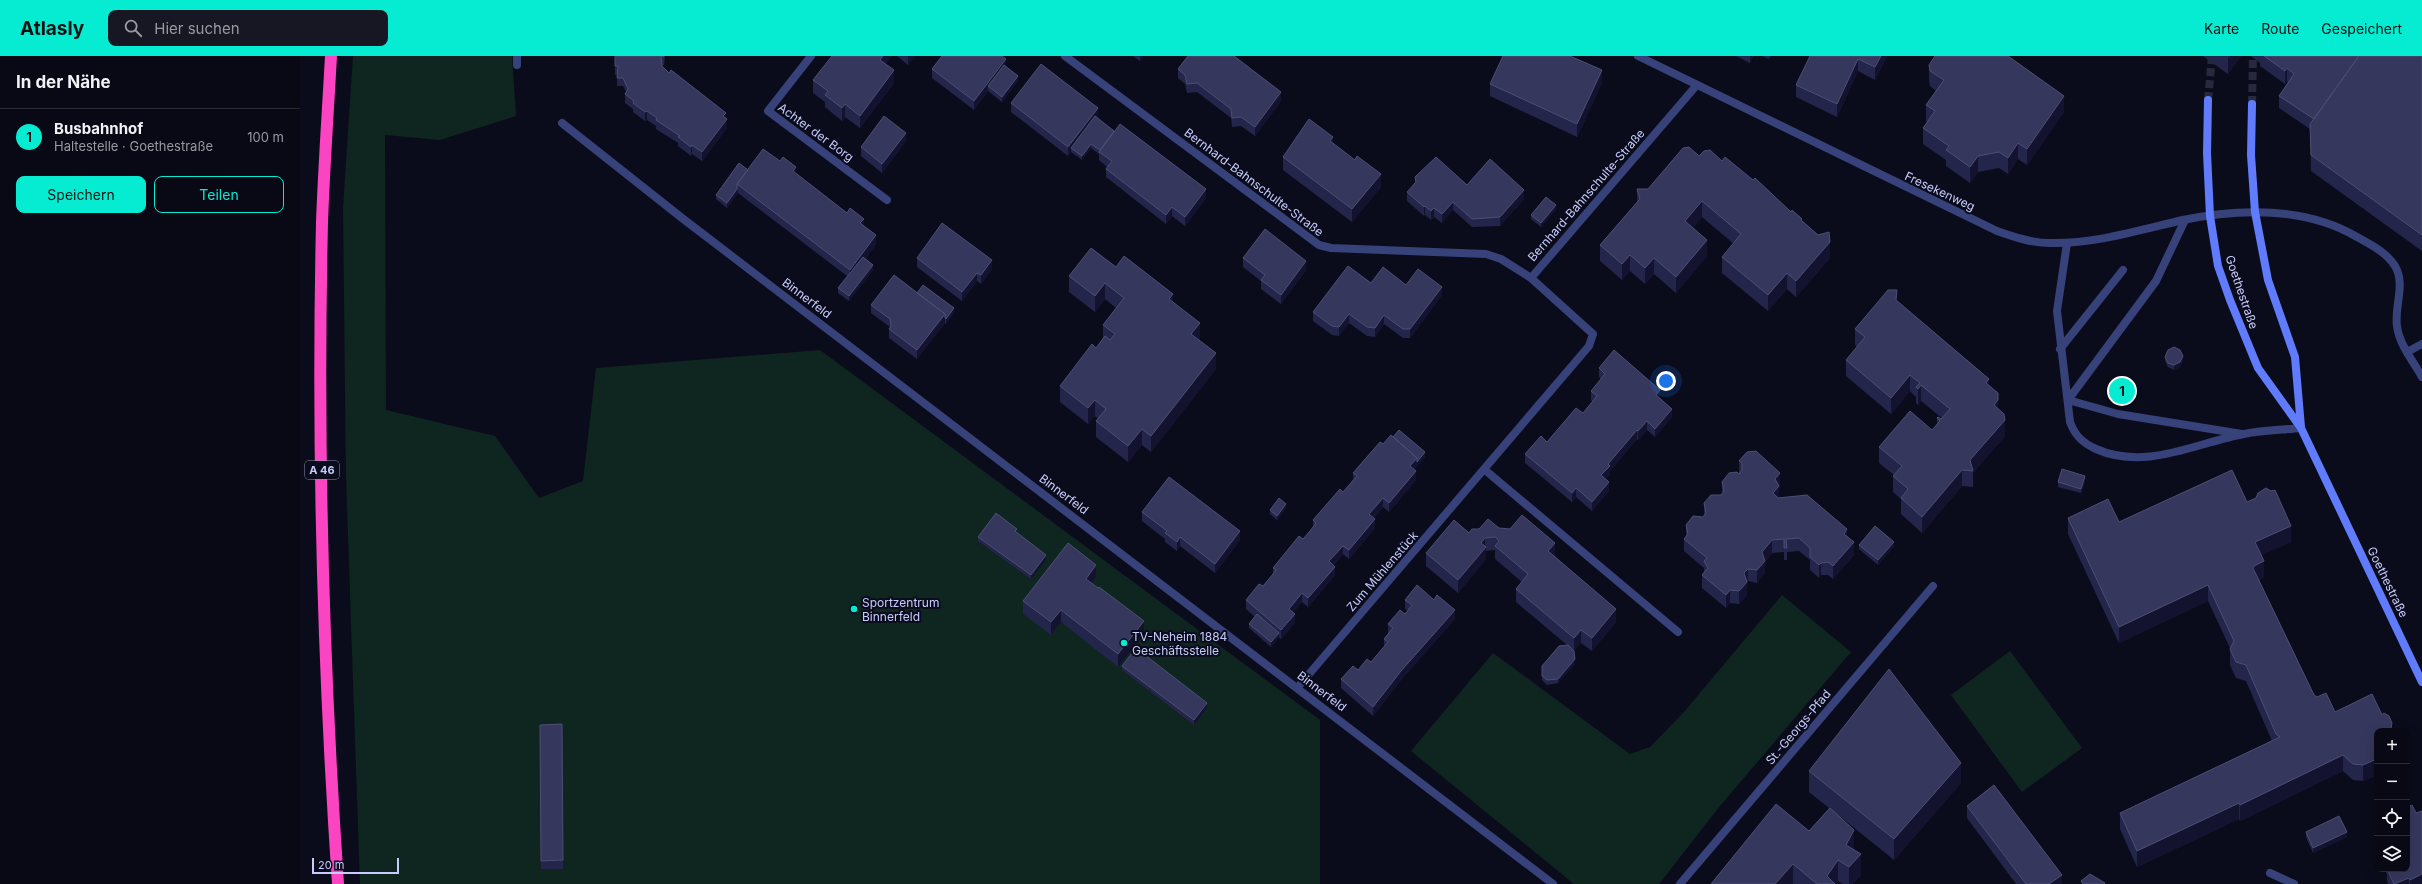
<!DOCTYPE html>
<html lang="de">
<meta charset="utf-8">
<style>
body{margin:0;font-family:Inter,sans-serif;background:#161722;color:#f1f3f6}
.controls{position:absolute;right:12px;bottom:12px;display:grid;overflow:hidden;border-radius:8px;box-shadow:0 4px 16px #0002}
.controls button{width:36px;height:36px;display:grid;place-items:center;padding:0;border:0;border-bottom:1px solid #292a34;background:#080914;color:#f1f3f6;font:20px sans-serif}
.scale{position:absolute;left:12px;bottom:10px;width:87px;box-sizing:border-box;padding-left:4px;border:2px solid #c7ccfe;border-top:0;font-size:11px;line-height:14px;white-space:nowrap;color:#c7ccfe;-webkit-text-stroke:3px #0b0c1b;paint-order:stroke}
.you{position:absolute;left:1366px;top:325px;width:14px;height:14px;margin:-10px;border:3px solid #fff;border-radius:50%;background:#1a73e8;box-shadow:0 0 0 6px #1a73e833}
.badge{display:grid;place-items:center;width:26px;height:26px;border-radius:50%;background:#05ecd3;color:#111;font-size:13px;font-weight:700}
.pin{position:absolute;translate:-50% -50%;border:2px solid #fff;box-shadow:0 1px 4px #0006}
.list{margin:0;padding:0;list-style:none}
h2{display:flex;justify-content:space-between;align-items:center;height:52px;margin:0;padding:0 16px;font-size:17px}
h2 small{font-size:13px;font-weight:400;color:#989aa0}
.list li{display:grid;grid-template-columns:26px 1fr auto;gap:12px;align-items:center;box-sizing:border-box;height:56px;padding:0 16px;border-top:1px solid #292a34}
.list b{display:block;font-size:15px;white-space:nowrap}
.list p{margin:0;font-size:13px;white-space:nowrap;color:#989aa0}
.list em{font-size:13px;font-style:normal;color:#989aa0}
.actions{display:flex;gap:8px;padding:12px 16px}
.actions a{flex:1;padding:9px 0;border:1px solid #05ecd3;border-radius:8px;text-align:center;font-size:14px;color:#05ecd3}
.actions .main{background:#05ecd3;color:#111}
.icon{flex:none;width:22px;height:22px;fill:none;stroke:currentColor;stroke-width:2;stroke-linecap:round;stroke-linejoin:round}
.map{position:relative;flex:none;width:2122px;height:828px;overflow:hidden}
header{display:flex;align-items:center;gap:24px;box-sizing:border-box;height:56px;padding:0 20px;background:#05ecd3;color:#111}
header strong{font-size:19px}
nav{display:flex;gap:22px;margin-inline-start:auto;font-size:14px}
.search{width:280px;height:36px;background:#161722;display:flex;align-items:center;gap:10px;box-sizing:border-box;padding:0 14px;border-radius:8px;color:#989aa0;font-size:15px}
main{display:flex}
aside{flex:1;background:#080914}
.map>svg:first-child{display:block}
</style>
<header>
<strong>Atlasly</strong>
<div class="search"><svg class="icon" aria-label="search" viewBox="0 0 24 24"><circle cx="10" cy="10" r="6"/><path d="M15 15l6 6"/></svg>Hier suchen</div>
<nav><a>Karte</a><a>Route</a><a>Gespeichert</a></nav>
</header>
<main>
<aside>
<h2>In der Nähe<small></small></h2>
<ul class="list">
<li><span class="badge">1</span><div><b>Busbahnhof</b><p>Haltestelle · Goethestraße</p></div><em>100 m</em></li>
</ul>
<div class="actions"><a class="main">Speichern</a><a>Teilen</a></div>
</aside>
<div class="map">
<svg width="2122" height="828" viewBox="0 0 2122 828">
<rect width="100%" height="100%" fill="#0b0c1b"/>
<!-- green -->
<path fill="#0f2520" d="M53 0H212L216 60 140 84 85 79 86 354 195 380 239 442 283 425 296 312 520 294 1020 664V828H60L46 421 43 152Z
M1482 539 1551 596 1420 750 1359 828H1274L1111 695 1193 597 1330 698 1350 691 1384 656Z
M1710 595 1782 692 1722 736 1651 639Z"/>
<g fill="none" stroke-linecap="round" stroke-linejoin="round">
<!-- secondary-tunnel -->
<path stroke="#27293d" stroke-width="8" stroke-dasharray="8 4" stroke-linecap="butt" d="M1908 44 1912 0
M1952 48 1953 0"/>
<!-- lane -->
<path stroke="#37427a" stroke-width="8" d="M217 9V0
M1767 187 1757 255 1770 366C1775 380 1783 387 1796 393 1846 415 1895 387 1944 378 1963 374 1982 374 2001 372
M1760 293 1823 214
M2107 296 2122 288
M1768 344 1856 225 1885 164
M1768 344 1818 358 1942 378
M1970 817 1994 828"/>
<!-- street -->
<path stroke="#37427a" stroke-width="8" d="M511 0 468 55 587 144
M765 0 1019 189 1031 192 1186 198 1201 203 1231 222 1293 278 1289 290 998 631
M1338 0 1697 175C1714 181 1732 187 1750 187 1795 188 1840 174 1883 164 1940 152 2006 151 2057 181 2071 189 2086 196 2095 210 2106 228 2094 251 2097 270 2099 288 2113 305 2122 321
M262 67 382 162 1253 828
M1231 222 1396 30
M1185 414 1378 576
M1380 828 1633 530"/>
<!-- secondary -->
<path stroke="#607cfc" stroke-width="8" d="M1908 44 1907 97 1910 160 1918 210 1930 244 1958 312 2001 372 2122 626
M1952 48 1951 99 1955 156 1968 224 1995 301 2001 371"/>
<!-- highway -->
<path stroke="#fb44c2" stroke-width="12" d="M31 0C28 55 24 111 22 166 17 387 23 608 38 828"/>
</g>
<!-- wall -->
<path fill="#24254a" d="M315 0H365L364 9H362V10L369 17 426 62 427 72 402 105 392 98 391 100 378 90V87L356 73V70L347 64 345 65 333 56V53L325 47V38L326 36 323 30H317V19H315Z
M597 0H615L608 9Z
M833 0H843L840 5Z
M887 0H934L981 45 955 80 941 70 932 71 931 62 897 36 887 37 885 28 878 22V13L887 1Z
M1436 0H1453L1450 7Z
M1462 0H1471L1469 3Z
M1510 0H1587L1575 24 1558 15 1537 61 1496 41V29Z
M1903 0H1941L1928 18Z
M1951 0H2122V195L2011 115 2010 73 1979 52V40L1988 27 1987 25 1985 28 1960 10V7Z
M586 8 594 27 560 72 545 61 542 65 525 51V46L513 37V24Z
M1629 9 1764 56 1727 109 1718 103 1708 118 1699 112 1678 116 1670 127 1646 110V104L1623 88V72L1627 66 1626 65V49L1636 35 1630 30 1629 25Z
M706 11 718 25 702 46 688 35 674 54 632 22V13Z
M1302 27 1277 81 1190 40V28Z
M711 47 798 61 797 62 814 75 906 142 885 170 872 160 866 168 806 121V113L807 111 799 104V98L791 92 782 104 771 96 768 100 711 56Z
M606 85 582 117 561 100V91Z
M1033 87 1055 104 1081 131 1052 166 983 114V101Z
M1399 100 1422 105 1491 156 1502 166 1530 202 1496 241 1487 233 1468 255 1422 217V201L1434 188 1402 161 1393 172 1407 200 1376 237 1354 218 1345 228 1330 215 1322 224 1300 205V189L1337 146V133H1348Z
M448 114 496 118 564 170 576 188 565 203 573 214 549 245 538 237V232L547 220 438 137 427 152 416 143V139Z
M1115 121 1167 129 1224 143 1200 170 1172 171 1153 154 1142 167 1134 161 1131 164 1125 159 1124 160 1107 145V136L1115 128Z
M1256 153 1241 171 1231 163V159Z
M617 202 692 213 681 228 677 225 662 245 617 211Z
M943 202 1006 214 981 248 961 233V225L943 211Z
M816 211 873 246 900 283 899 284 916 313 851 396 842 389 828 406 796 381V365L798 363 795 360 788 368 760 346V330L796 292 803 282V269L816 252 805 243 795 256 769 236V220Z
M1071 227 1106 229 1142 239 1110 282H1103L1084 268 1075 281 1067 280 1049 267 1039 280 1032 279 1013 265V256Z
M617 237 654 257 646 268 645 267 617 303 589 282V273L590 271 571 257V249Z
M1597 245 1689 330 1698 352 1705 380 1673 417V431L1662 430 1622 477 1601 458V443L1593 436V420L1594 419 1579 407V391L1632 374 1637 368V362L1641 363 1642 362 1621 345 1618 349 1616 347V341L1610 335 1591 358 1546 320V304L1557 291 1555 289V273Z
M1865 301 1883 305 1880 311 1874 314 1868 311 1865 305Z
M1299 312 1360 342 1372 361 1355 381 1347 374 1338 384 1337 383 1310 415V418L1305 423 1309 435 1292 455 1276 441 1272 446 1225 407V398L1247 386 1283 357 1293 346 1291 344V335L1301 323 1299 321Z
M1093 381 1125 401 1114 414 1116 424 1089 456 1083 451 1074 462 1075 472 1049 503 1043 498 1034 509 1035 519 1008 551 1002 546 993 557 995 567 981 583 979 581 971 591 949 572V568L955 561 946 553V544L963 530 973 519V512L1003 483 1013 471V464L1043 436 1053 424V417L1083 388Z
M1439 405 1480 430 1479 431V442L1547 480 1554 499 1533 523 1528 519H1521L1519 522 1510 514V504L1499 495 1487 496V504H1484V496L1472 497 1465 506V517L1457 527 1448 525 1447 526V539L1439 548 1430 547 1426 552 1402 532V519L1404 516V512L1384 495V483L1386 481V469L1404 460V447L1422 438V426L1439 418Z
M1785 425 1781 437 1758 431V426Z
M1947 446 1991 486 1961 499 1964 521 1959 524 2014 639 2035 656 2082 659 2092 675H2077V719L2063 725 2053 724 2043 715 2039 717 1940 765 1939 763 1837 811 1820 773V757L1972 685 1946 625 1936 622 1930 609V592L1908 545 1819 587 1768 478V462L1819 466Z
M986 452 977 464 970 458V454Z
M842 456 940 484 915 517 880 490 877 495 865 486V483L842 465Z
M1199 472 1255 499V500L1316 566 1292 595 1281 587 1274 595 1275 608 1258 627 1247 629 1242 624V610L1267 589 1216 546V533L1222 526 1195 503V494L1186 495V503L1158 537 1126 510V497L1169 477Z
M717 477 746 504 731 523 678 485V481Z
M1559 489 1594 490 1578 509 1559 493Z
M796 521 792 527 844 578 818 611 761 566 751 579 723 558V545Z
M1105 544 1155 563 1101 624 1073 660 1041 632V623L1071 606 1084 591V583L1089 577H1088V568L1105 558 1108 555 1105 553Z
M822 610 907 652 894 669 822 614Z
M262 668 263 813H241L240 669Z
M1509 715 1661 727 1594 804 1537 758 1554 794 1561 819 1552 828H1543L1538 825 1536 828H1411L1509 775 1529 752 1509 736Z
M1667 750 1762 828H1716L1667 762Z
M2077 763V781L2075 776V764Z
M2006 776 2047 781 2013 797 2006 781Z
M2086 813H2107L2122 828H2088L2087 825V819L2086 816Z"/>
<!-- shaded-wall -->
<path fill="#13132f" d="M583 0H592L580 16V4Z
M608 0H615L608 9Z
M840 0H843L840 5Z
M1450 0H1453L1450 7Z
M1581 0H1587L1575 24V11Z
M1930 0H1941L1928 18V2Z
M706 3V12L688 30V35L674 54V45Z
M1558 3V15L1537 61V48Z
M1987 12V25L1985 28V15Z
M594 14V27L560 72V60Z
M1302 14V27L1277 81V68Z
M718 20V25L702 46V41Z
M981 36V45L955 80V71Z
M1764 40V56L1727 109V93Z
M545 48V61L542 65V52Z
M798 52V61L773 93 771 92V96L768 100V91Z
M347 55V64L345 65V56Z
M426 57V65L427 63V72L402 105V96L423 60Z
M606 77V85L582 117V108Z
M1033 81V94L1030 85Z
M1718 87V103L1708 118V102Z
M791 88V92L782 104V100Z
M392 89V98L391 100V91Z
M1678 100V116L1670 127V111Z
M496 111V120L493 115Z
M1081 118V131L1052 166V153Z
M437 133 438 137 427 152V147Z
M906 133V142L885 170V161Z
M1224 134V143L1200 170V161Z
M1402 145V161L1385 181V165Z
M1153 146V154L1142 167V158Z
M1256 149V153L1241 171V167Z
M1125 150V159L1124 160V151Z
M872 151V160L866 168V159Z
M1134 152V161L1131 164V155Z
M564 163V171L560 167Z
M576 179V188L550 222V214Z
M1407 184V200L1376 237V221Z
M1530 186V202L1496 241V225Z
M1330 199V215L1322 224V208Z
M1354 202V218L1345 228V212Z
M692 204V213L681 228V219Z
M1006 205V214L981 248V239Z
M573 209V214L549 245V240Z
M677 217V225L662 245V236Z
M1487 217V233L1468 255V239Z
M805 227V243L795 256V240Z
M1142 231V239L1110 282V273Z
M873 238V254L869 243Z
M654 252V257L646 268V263Z
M645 258V267L617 303V294Z
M1049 258V267L1039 280V271Z
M1084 259V268L1075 281V272Z
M900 267V283L891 294V278Z
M916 297V313L851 396V380Z
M1883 300V305L1880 311 1874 314V309Z
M1610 319V335L1591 358V342Z
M1689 323V339L1686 327Z
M1621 329V345L1618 349V333Z
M1360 334V342L1356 339Z
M795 344V360L788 368V352Z
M1698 344V359L1694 349Z
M1372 353V361L1355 381V373Z
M1705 364V380L1673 417 1670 404Z
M1347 365V374L1338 384V375Z
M842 373V389L828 406V390Z
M1337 374V383L1310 415V418L1301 428V419L1308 408Z
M1125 396V401L1110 419V410L1117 402Z
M1662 414V430L1622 477V461Z
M1116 415V424L1089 456V447Z
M1480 417V430L1479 431V443L1473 437 1475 423Z
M1785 420V425L1781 437V433Z
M1309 426V435L1292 455V446Z
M1276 432V441L1272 446V437Z
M1083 442V451L1069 467V458Z
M986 448V452L977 464V460Z
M1075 463V472L1049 503V494Z
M1991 470V486L1955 502V486Z
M1547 473V486L1544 478Z
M940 475V484L915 517V508Z
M880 481V490L877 495V486Z
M1185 482V492L1186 491V503L1158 537V524L1181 487Z
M1472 484V497L1465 506V517L1457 527V514L1462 496Z
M1554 486V499L1533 523V510Z
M1594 486V490L1578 509V504Z
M1255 487V499L1248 508V495Z
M1043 490V498L1029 514V505Z
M746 499V504L731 523V519Z
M1964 505V521L1954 526 1953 512 1954 510Z
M1521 507V519L1519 522V509Z
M796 509V521L786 535V523Z
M1035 511V519L1008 551V542Z
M1448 513 1447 539 1439 548V535L1444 517Z
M1908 529V545L1819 587V571Z
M1430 534V547L1426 552V539Z
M1002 537V546L989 562V553Z
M1316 553V566L1292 595V582Z
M761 554V566L751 579V566Z
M1155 554V563L1101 624 1073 660V651L1101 615Z
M995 558V567L981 583V574Z
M844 565V578L818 611V598Z
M1281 574V587L1274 595V582Z
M979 577V581L971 591V586Z
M1275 603V608L1258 627V623Z
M907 647V652L894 669V664Z
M2092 667V675H2089V673Z
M2043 699V715L1940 765V749Z
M2077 703V719L2063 725V709Z
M1661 707V727L1594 804V783Z
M1939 747V763L1837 811V795Z
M1554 774V794L1546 809V789Z
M2047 776V781L2013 797V792Z
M1561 798V819L1552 828H1549V811Z
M1538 804V825L1536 828H1527V820Z
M1493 808V828H1475Z
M2122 818V828H2110V824Z
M1762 819V828H1749Z
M2109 822V828H2096Z"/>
<!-- building -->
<path fill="#36375d" stroke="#4c4e76" d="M315 0H364H361L362 10 369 17 371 14 426 57 423 60 427 63 402 96 392 89 391 91 378 81 380 80 356 64 357 62 347 55 345 56 333 47 334 45 325 38 328 33 323 22H317L318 10H315Z
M532 0H583L580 4 594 14 560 60 545 48 542 52 525 39 528 35 513 24Z
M642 0H702L706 3 674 45 632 13Z
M888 0H934L981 36 955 71 941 61 932 62 931 53 897 27 887 28 885 19 878 13Z
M1203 0H1270L1302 14 1277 68 1190 28Z
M1510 0H1581L1575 11 1558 3 1537 48 1496 29Z
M1635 0H1708L1764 40 1727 93 1718 87 1708 102 1699 96 1678 100 1670 111 1646 94 1649 90 1623 72 1635 55 1626 49 1644 24 1630 15 1629 9Z
M1964 0H2059L2014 63 1979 40 1994 18 1987 12 1985 15Z
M2059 0H2122V179L2011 99 2010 68Z
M741 8 798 52 768 91 711 47Z
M704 9 718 20 702 41 688 30Z
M584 60 606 77 582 108 561 91Z
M795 60 814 75 800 94 791 88 782 100 771 92Z
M1009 63 1033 81 1030 85 1055 104 1057 100 1081 118 1052 153 983 101Z
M820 68 906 133 885 161 872 151 866 159 806 113 812 105 799 96Z
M1389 91 1399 100 1404 95 1410 94 1422 105 1425 101 1453 124 1455 122 1491 156 1492 154 1502 163 1501 164 1518 179 1529 176 1530 186 1496 225 1487 217 1468 239 1422 201 1441 178 1402 145 1385 165 1407 184 1376 221 1354 202 1345 212 1330 199 1322 208 1300 189 1340 143 1337 133H1348L1383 92Z
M463 93 480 105 483 101 496 111 493 115 547 157 550 152 564 163 560 167 576 179 550 214 437 128Z
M1136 101 1167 129 1190 103 1224 134 1200 161 1172 163 1153 146 1142 158 1134 152 1131 155 1125 150 1124 151 1107 136 1116 126 1115 121Z
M439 107 448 114 437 128V133L427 147 416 139Z
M1246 141 1256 149 1241 167 1231 159Z
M642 167 692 204 681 219 677 217 662 236 617 202Z
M965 173 1006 205 981 239 961 224 965 219 943 202Z
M791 192 816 211 824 200 873 238 869 243 900 267 891 278 916 297 851 380 842 373 828 390 796 365 806 353 795 344 788 352 760 330 792 288 796 292 805 280 810 284 815 278 803 269 824 242 805 227 795 240 769 220Z
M563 201 573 209 549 240 538 232Z
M1048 210 1071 227 1083 211 1106 229 1118 213 1142 231 1110 273H1103L1084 259 1075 272 1067 271 1049 258 1039 271 1032 270 1013 256Z
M594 219 645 258 617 294 589 273 591 270 590 263 571 249Z
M623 229 654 252 646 263 645 262V258L617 237Z
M1588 234H1597L1596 244 1689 323 1686 327 1698 337V344L1694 349 1704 358 1705 364 1670 404 1673 415 1662 414 1622 461 1601 442 1608 433 1593 420 1602 410 1579 391 1610 355 1632 374 1640 365 1637 362 1638 361 1641 363 1650 353 1621 329 1618 333 1616 331 1620 327 1610 319 1591 342 1546 304 1565 281 1555 273Z
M1874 291 1880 294 1883 300 1880 306 1874 309 1868 307 1865 301 1868 294Z
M1314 294 1360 334 1356 339 1372 353 1355 373 1347 365 1338 375 1337 374 1308 408 1310 410 1301 419 1309 426 1292 446 1276 432 1272 437 1225 398 1241 380 1247 386 1276 352 1283 357 1297 340 1291 335 1305 318 1299 312Z
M1099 374 1125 396 1117 406V402L1093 381Z
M1091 379 1117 402 1110 410 1116 415 1089 447 1083 442 1077 449 1069 458 1075 463 1049 494 1043 490 1029 505 1035 511 1008 542 1002 537 989 553 995 558 981 574 946 544 959 528 963 530 969 523 976 514 973 512 999 480 1003 483 1010 475 1016 467 1013 464 1040 433 1043 436 1057 420 1053 417 1080 386 1083 388Z
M1456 395 1480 417 1475 423 1479 430 1473 437 1478 442 1507 439 1547 473 1544 478 1554 486 1533 510 1528 506 1521 507 1519 509 1510 501V492L1499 482 1486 483 1487 492H1484V483L1472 484 1462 496 1465 505 1457 514 1448 513 1444 517 1447 526 1439 535 1430 534 1426 539 1402 519 1408 512 1404 505 1407 502 1384 483 1388 478 1386 469 1393 460 1403 461 1406 457 1404 447 1411 439H1421L1424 435 1422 426 1429 417 1437 416 1439 418 1442 414V407L1439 405 1447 396Z
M1762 413 1785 420 1781 433 1758 426Z
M1932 414 1947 446 1956 442 1958 437 1966 432 1971 435 1975 434 1991 470 1955 486 1964 505 1954 510 1953 512 2014 639 2017 641 2026 637 2035 656 2072 638 2082 659 2084 657 2089 660 2092 667 2091 673H2089L2090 675H2077V703L2063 709 2053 708 2043 699 2039 701 1940 749 1939 747 1837 795 1820 757 1980 681 1976 678 1946 609 1936 606 1930 593 1934 585 1908 529 1819 571 1768 462 1808 443 1819 466Z
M869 421 940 475 915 508 880 481 877 486 865 477 867 475 842 456Z
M979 442 986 448 977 460 970 454Z
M696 457 717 473 715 475 746 499 731 519 678 481Z
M1222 459 1255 487 1248 495 1316 553 1292 582 1281 574 1274 582 1216 533 1228 518 1195 490 1199 485 1195 481 1185 482 1181 487 1186 491 1158 524 1126 497 1154 464 1169 477 1172 473H1179L1188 463 1199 472 1210 473Z
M1575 470 1594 486 1578 504 1559 489Z
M768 487 796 509 786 523 798 532 799 531 844 565 818 598 761 554 751 566 723 545Z
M1117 529 1134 544 1137 539 1155 554 1101 615 1073 651 1041 623 1053 610 1058 614 1067 603 1071 606 1088 586 1084 583 1093 572 1088 568 1100 554 1105 558 1112 549 1105 544Z
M957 558 979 577 971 586 949 568Z
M1268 589 1274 595 1275 603 1258 623 1247 624 1242 620V610L1259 590Z
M836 592 907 647 894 664 822 610Z
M1589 613 1661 707 1594 783 1509 715Z
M262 668 263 804 241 805 240 669Z
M1694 729 1762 819 1749 828H1726L1667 750Z
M1476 748 1509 775 1530 752 1554 774 1546 789 1561 798 1549 811 1538 804 1527 820 1535 828H1517L1493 808 1475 828H1411Z
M2112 749 2116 757 2122 755V818L2110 824 2109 822 2094 828 2087 813H2107V751Z
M2039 760 2047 776 2013 792 2006 776Z
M2077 763V768L2075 764Z
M1790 818 1805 827 1804 828H1783L1781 825Z"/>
<!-- markers -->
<g fill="#05ecd3" stroke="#0b0c1b" stroke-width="1.5">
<circle cx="554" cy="553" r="4"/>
<circle cx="824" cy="587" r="4"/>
</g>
<g text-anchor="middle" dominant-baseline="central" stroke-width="4" stroke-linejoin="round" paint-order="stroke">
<!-- shield labels -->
<rect fill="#0b0c1b" stroke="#8f92ba" stroke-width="1" x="5" y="405" width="34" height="18" rx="3"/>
<g font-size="11" font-weight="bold" fill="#c7ccfe">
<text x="22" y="414">A 46</text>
</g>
<!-- street labels -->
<g font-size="12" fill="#c7ccfe" stroke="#0b0c1b">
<text transform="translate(516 76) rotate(36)">Achter der Borg</text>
<text transform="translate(954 126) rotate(37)">Bernhard-Bahnschulte-Straße</text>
<text transform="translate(1640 135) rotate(25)">Fresekenweg</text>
<text transform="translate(1286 139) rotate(-49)">Bernhard-Bahnschulte-Straße</text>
<text transform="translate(1942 236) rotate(71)">Goethestraße</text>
<text transform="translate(507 242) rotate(37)">Binnerfeld</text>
<text transform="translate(764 438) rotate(37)">Binnerfeld</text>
<text transform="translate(1082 515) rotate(-49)">Zum Mühlenstück</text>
<text transform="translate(2088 526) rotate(64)">Goethestraße</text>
<text transform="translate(1022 635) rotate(37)">Binnerfeld</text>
<text transform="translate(1498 671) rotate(-50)">St.-Georgs-Pfad</text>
</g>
<!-- poi labels -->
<g font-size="12" fill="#c7ccfe" stroke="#0b0c1b" text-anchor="start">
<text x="562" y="546">Sportzentrum<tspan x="562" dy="14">Binnerfeld</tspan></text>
<text x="832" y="580">TV-Neheim 1884<tspan x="832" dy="14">Geschäftsstelle</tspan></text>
</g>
</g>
</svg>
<div class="controls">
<button>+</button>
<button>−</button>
<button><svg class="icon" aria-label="locate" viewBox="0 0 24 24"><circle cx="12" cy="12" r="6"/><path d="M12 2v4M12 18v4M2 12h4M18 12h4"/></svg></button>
<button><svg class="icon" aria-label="layers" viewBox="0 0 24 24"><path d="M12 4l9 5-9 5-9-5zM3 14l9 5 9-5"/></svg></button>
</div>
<div class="scale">20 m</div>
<div class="you"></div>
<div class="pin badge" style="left:1822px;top:335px">1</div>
</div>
</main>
